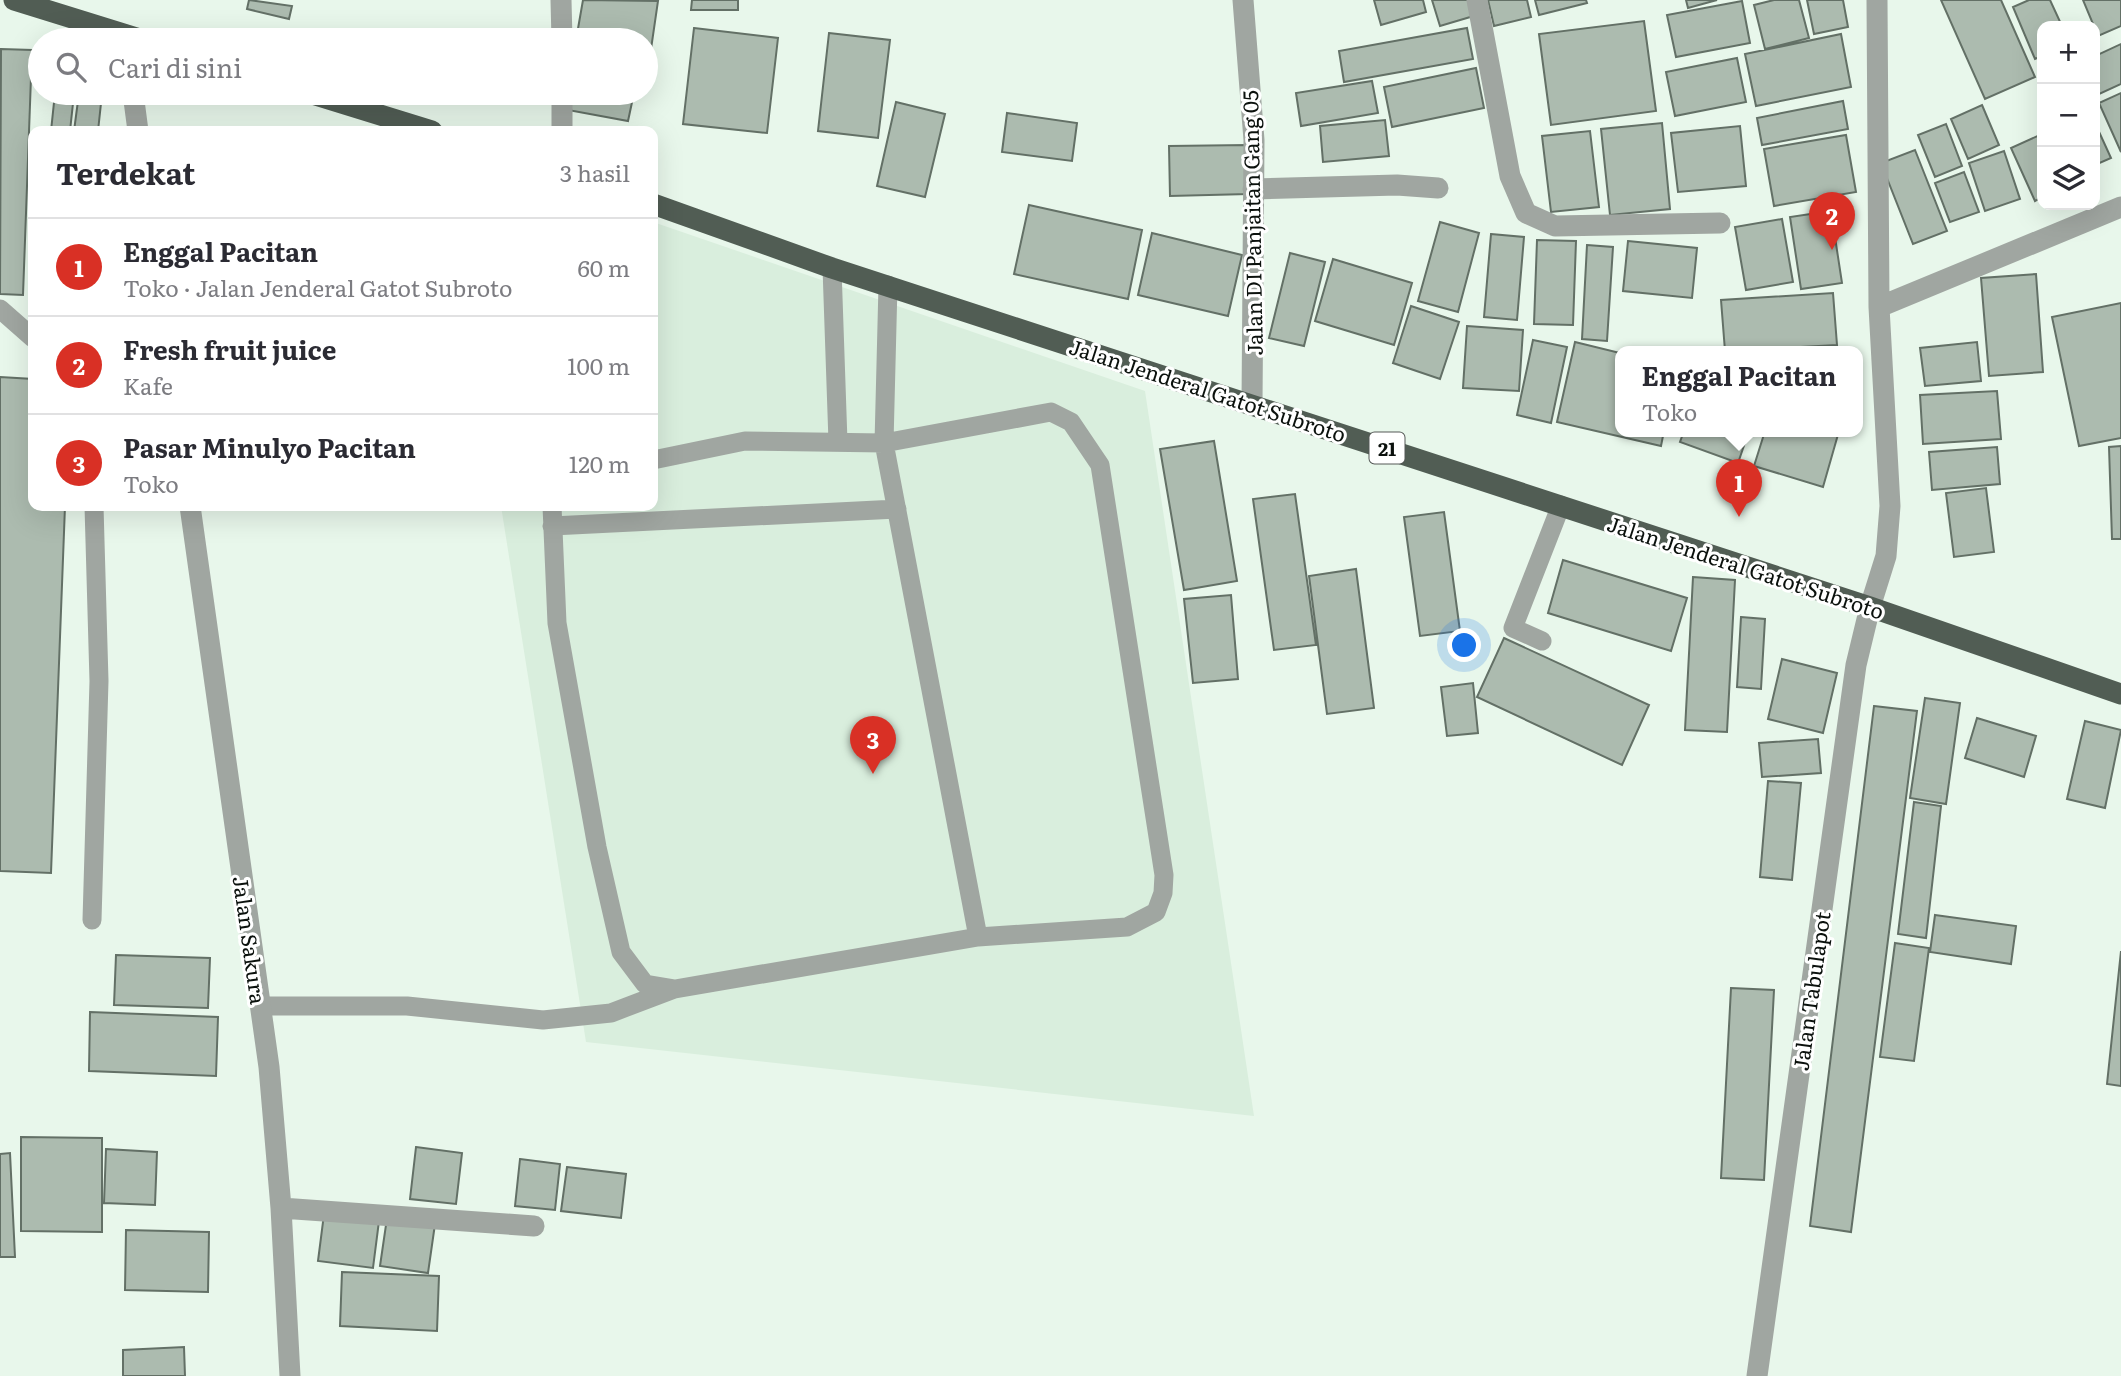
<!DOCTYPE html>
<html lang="id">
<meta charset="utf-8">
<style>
body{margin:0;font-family:Literata,serif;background:#f2f2f3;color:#2b2b33}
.controls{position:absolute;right:21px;top:21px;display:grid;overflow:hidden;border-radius:14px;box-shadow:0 7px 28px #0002}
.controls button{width:63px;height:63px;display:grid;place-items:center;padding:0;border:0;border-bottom:2px solid #e1e1e2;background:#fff;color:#2b2b33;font:35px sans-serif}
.you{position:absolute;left:1465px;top:646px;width:24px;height:24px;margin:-18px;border:5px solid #fff;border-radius:50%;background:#1a73e8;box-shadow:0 0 0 10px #1a73e833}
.badge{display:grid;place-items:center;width:46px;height:46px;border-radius:50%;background:#d93025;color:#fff;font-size:23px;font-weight:700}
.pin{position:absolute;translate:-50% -58px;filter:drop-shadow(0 2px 4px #0008)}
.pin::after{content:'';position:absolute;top:37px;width:24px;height:21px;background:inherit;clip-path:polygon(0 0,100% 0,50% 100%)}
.popup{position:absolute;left:1615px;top:346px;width:248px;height:91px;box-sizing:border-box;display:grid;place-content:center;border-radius:14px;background:#fff;filter:drop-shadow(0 2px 5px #0005);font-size:23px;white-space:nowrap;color:#7c7c81}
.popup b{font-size:26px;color:#2b2b33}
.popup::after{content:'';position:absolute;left:50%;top:100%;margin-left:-14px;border:14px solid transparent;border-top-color:#fff}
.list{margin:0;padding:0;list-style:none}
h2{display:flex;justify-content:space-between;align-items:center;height:91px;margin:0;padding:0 28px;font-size:30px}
h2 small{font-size:23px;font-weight:400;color:#7c7c81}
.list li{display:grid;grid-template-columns:46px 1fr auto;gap:21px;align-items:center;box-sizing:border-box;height:98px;padding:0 28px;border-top:2px solid #e1e1e2}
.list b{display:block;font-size:26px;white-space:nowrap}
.list p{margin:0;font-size:23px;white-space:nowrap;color:#7c7c81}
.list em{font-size:23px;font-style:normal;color:#7c7c81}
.icon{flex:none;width:38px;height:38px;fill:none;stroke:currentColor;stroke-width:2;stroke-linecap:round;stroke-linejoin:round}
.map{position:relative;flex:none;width:2121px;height:1376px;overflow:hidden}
.search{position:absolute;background:#fff;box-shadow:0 7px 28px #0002;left:28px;top:28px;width:630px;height:77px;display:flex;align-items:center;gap:18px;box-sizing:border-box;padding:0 24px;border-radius:38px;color:#7c7c81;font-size:26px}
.panel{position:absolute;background:#fff;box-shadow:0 7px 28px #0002;left:28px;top:126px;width:630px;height:385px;border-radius:14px}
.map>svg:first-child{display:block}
</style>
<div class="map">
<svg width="2121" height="1376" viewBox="0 0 2121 1376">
<rect width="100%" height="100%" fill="#e8f7eb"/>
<!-- built -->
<path fill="#d9eedd" d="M653 222 1145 391 1254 1116 586 1042 501 506H653Z"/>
<!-- building -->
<path fill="#acbbaf" stroke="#637066" stroke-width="2" d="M249 0 292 6 289 19 247 9Z
M583 0 658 1 650 56H646V40H576Z
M692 0H738V10H691Z
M1374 0H1423L1426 12 1381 25Z
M1432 0H1473L1477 15 1440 26Z
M1488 0H1527L1531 17 1494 26Z
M1535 0H1586L1587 3 1539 15Z
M1686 0H1717L1688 8Z
M1774 0H1799L1809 38 1765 49 1754 5Z
M1807 0H1843L1848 27 1814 34Z
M1941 0H2001L2035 77 1985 99Z
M2029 0H2050L2062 26H2042V56L2035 59 2013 7Z
M2083 0H2121V26L2098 36Z
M1742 1 1750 43 1676 57 1667 15Z
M1644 21 1656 111 1551 125 1539 34Z
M694 28 778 38 767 133 683 124Z
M1467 28 1473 59 1344 82 1339 51Z
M829 33 890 40 878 138 818 131Z
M1841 34 1851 87 1756 106 1745 54Z
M2121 44V84L2097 95 2095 56Z
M1 49 32 50 23 295 0 294Z
M1737 58 1746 102 1675 116 1666 72Z
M1476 68 1484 108 1392 127 1384 87Z
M1372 81 1378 113 1301 126 1296 93Z
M55 93 74 94 70 131H51Z
M79 93 102 94 98 131H74Z
M571 93H634L628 121 568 110Z
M2121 93V152L2099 103Z
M1843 101 1848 129 1762 145 1757 118Z
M896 102 945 114 925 197 877 186Z
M1982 105 1999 145 1968 159 1951 119Z
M1007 113 1077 123 1072 161 1002 152Z
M1385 120 1389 156 1323 162 1320 126Z
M1662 123 1670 209 1610 215 1601 129Z
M2095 123 2111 158 2095 165Z
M1946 124 1962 166 1935 177 1918 135Z
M1740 126 1746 186 1678 192 1671 133Z
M1590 131 1599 207 1551 212 1542 136Z
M2042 134V197L2035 201 2011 148Z
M1846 135 1856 192 1774 206 1764 149Z
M1247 145 1248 194 1170 196 1169 146Z
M1915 150 1947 231 1913 244 1881 163Z
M2004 151 2020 199 1985 211 1969 163Z
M1964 172 1979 212 1950 222 1935 183Z
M1029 205 1142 230 1128 299 1014 274Z
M1831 211 1842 283 1801 289 1790 217Z
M1782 219 1793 282 1746 290 1735 227Z
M1440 222 1479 233 1458 312 1418 301Z
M1152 233 1242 255 1228 316 1138 295Z
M1491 234 1524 237 1517 320 1484 317Z
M1537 240 1576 241 1573 325 1534 324Z
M1628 241 1697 248 1692 298 1623 291Z
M1587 245 1613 247 1607 341 1582 339Z
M1290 253 1325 262 1304 346 1269 338Z
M1333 259 1412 283 1394 345 1315 321Z
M2036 274 2043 372 1989 376 1981 278Z
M1833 293 1837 345 1725 351 1721 300Z
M2121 303V438L2079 446 2052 317Z
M1411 306 1459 322 1440 379 1393 363Z
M1467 326 1523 330 1519 391 1463 388Z
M1533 340 1567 347 1551 423 1517 415Z
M1575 342 1620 353V431H1664L1661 446 1557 422Z
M1977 342 1981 381 1925 386 1920 348Z
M0 377 33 379V506H65L51 873 0 871Z
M1997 391 2001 439 1923 444 1920 395Z
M1684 431H1749L1738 463 1680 442Z
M1765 431H1839L1823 487 1754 466Z
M1214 441 1237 581 1184 590 1160 449Z
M2121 446V539H2112L2109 447Z
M1997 447 2000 484 1932 490 1929 452Z
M1986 488 1994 552 1954 557 1946 493Z
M1295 494 1316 645 1274 650 1253 499Z
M1444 512 1460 631 1420 636 1404 517Z
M1563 560 1687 598 1671 651 1548 613Z
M1356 569 1374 708 1327 714 1309 576Z
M1693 577 1735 580 1727 732 1685 730Z
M1231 595 1238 679 1193 683 1184 599Z
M1741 617 1765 619 1761 689 1737 687Z
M1504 638 1649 705 1622 765 1477 697Z
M1782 659 1837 673 1823 733 1768 719Z
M1473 683 1478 733 1447 736 1441 687Z
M1925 698 1960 703 1946 804 1910 798Z
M1874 706 1917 711 1851 1232 1810 1226Z
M1977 718 2036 736 2024 777 1965 758Z
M2085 721 2121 730 2105 808 2067 799Z
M1818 739 1821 773 1762 777 1759 743Z
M1768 781 1801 783 1792 880 1760 877Z
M1914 802 1941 806 1926 938 1898 934Z
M1935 915 2016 926 2011 964 1930 952Z
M1895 943 1929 948 1914 1061 1880 1057Z
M2121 951V1086L2107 1084Z
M116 955 210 958 208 1008 114 1005Z
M1731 988 1774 990 1764 1180 1721 1178Z
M90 1012 218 1017 216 1076 89 1071Z
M21 1137 102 1138V1232L21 1231Z
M416 1147 462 1153 456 1204 410 1199Z
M106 1149 157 1152 155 1205 104 1203Z
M10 1153 15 1257H0V1154Z
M520 1159 560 1164 555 1210 515 1206Z
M567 1167 626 1174 621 1218 561 1211Z
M324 1214 379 1221 373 1268 318 1261Z
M387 1218 435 1224 428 1273 380 1266Z
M126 1230 209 1232 208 1292 125 1290Z
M342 1272 439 1276 437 1331 340 1326Z
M184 1347 185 1376H123V1350Z"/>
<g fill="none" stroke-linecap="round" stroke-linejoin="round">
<!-- service -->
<path stroke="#a0a6a1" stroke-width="19" d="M832 268 838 442
M888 285 884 443 978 937
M0 309 33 338
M552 506 557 623 597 847 621 952 645 984 675 989 978 937 1127 927 1156 912 1163 893 1164 875 1100 465 1071 422 1051 412 884 443 745 441 653 460
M552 526 897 509
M1542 641 1513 628 1561 505
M92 920 99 681 94 506
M260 1006H407L543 1020 611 1013 674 989"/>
<!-- minor -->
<path stroke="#a0a6a1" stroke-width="21" d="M561 0 562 40
M1243 0 1254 140 1252 404
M1477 0 1510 176 1526 213 1555 226 1720 223
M133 93 138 131
M562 93V131
M1253 189 1397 185 1438 188
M190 506 269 1067 281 1208 290 1376
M281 1208 534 1226
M1757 1376 1856 665 1870 607"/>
<!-- tertiary -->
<path stroke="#a0a6a1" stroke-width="21" d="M1879 307 2121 207
M1870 607 1886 556 1890 506 1879 307 1877 0"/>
<!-- trunk -->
<path stroke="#515d54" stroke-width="21" d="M14 0 143 40
M309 93 432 131
M653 204 832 268 1870 607 2121 694"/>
</g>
<g text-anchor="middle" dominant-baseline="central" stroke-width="6" stroke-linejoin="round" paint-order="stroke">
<!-- shield labels -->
<rect fill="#fff" stroke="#545856" stroke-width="2" x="1369.5" y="432.5" width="35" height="31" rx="5"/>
<g font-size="19" font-weight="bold" fill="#0b110d">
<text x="1387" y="448">21</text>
</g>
<!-- street labels -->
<g font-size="21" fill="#0b110d" stroke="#fff">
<text transform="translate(1251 223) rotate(-91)">Jalan DI Panjaitan Gang 05</text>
<text transform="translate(1208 389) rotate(18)">Jalan Jenderal Gatot Subroto</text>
<text transform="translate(1746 566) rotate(18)">Jalan Jenderal Gatot Subroto</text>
<text transform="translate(251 940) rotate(82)">Jalan Sakura</text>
<text transform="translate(1810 991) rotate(-82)">Jalan Tabulapot</text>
</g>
</g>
</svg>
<div class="controls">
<button>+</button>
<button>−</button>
<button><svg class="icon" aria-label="layers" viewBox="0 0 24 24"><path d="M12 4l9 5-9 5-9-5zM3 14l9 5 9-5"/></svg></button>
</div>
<div class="you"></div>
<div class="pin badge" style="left:1739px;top:517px">1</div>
<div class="popup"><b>Enggal Pacitan</b>Toko</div>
<div class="pin badge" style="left:1832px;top:250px">2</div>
<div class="pin badge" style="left:873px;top:774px">3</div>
<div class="search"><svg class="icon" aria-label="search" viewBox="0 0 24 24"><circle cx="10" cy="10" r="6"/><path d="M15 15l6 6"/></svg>Cari di sini</div>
<section class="panel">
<h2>Terdekat<small>3 hasil</small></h2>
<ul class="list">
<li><span class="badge">1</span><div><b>Enggal Pacitan</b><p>Toko · Jalan Jenderal Gatot Subroto</p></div><em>60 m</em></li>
<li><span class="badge">2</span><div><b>Fresh fruit juice</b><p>Kafe</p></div><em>100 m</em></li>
<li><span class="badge">3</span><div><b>Pasar Minulyo Pacitan</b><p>Toko</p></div><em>120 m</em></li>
</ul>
</section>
</div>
